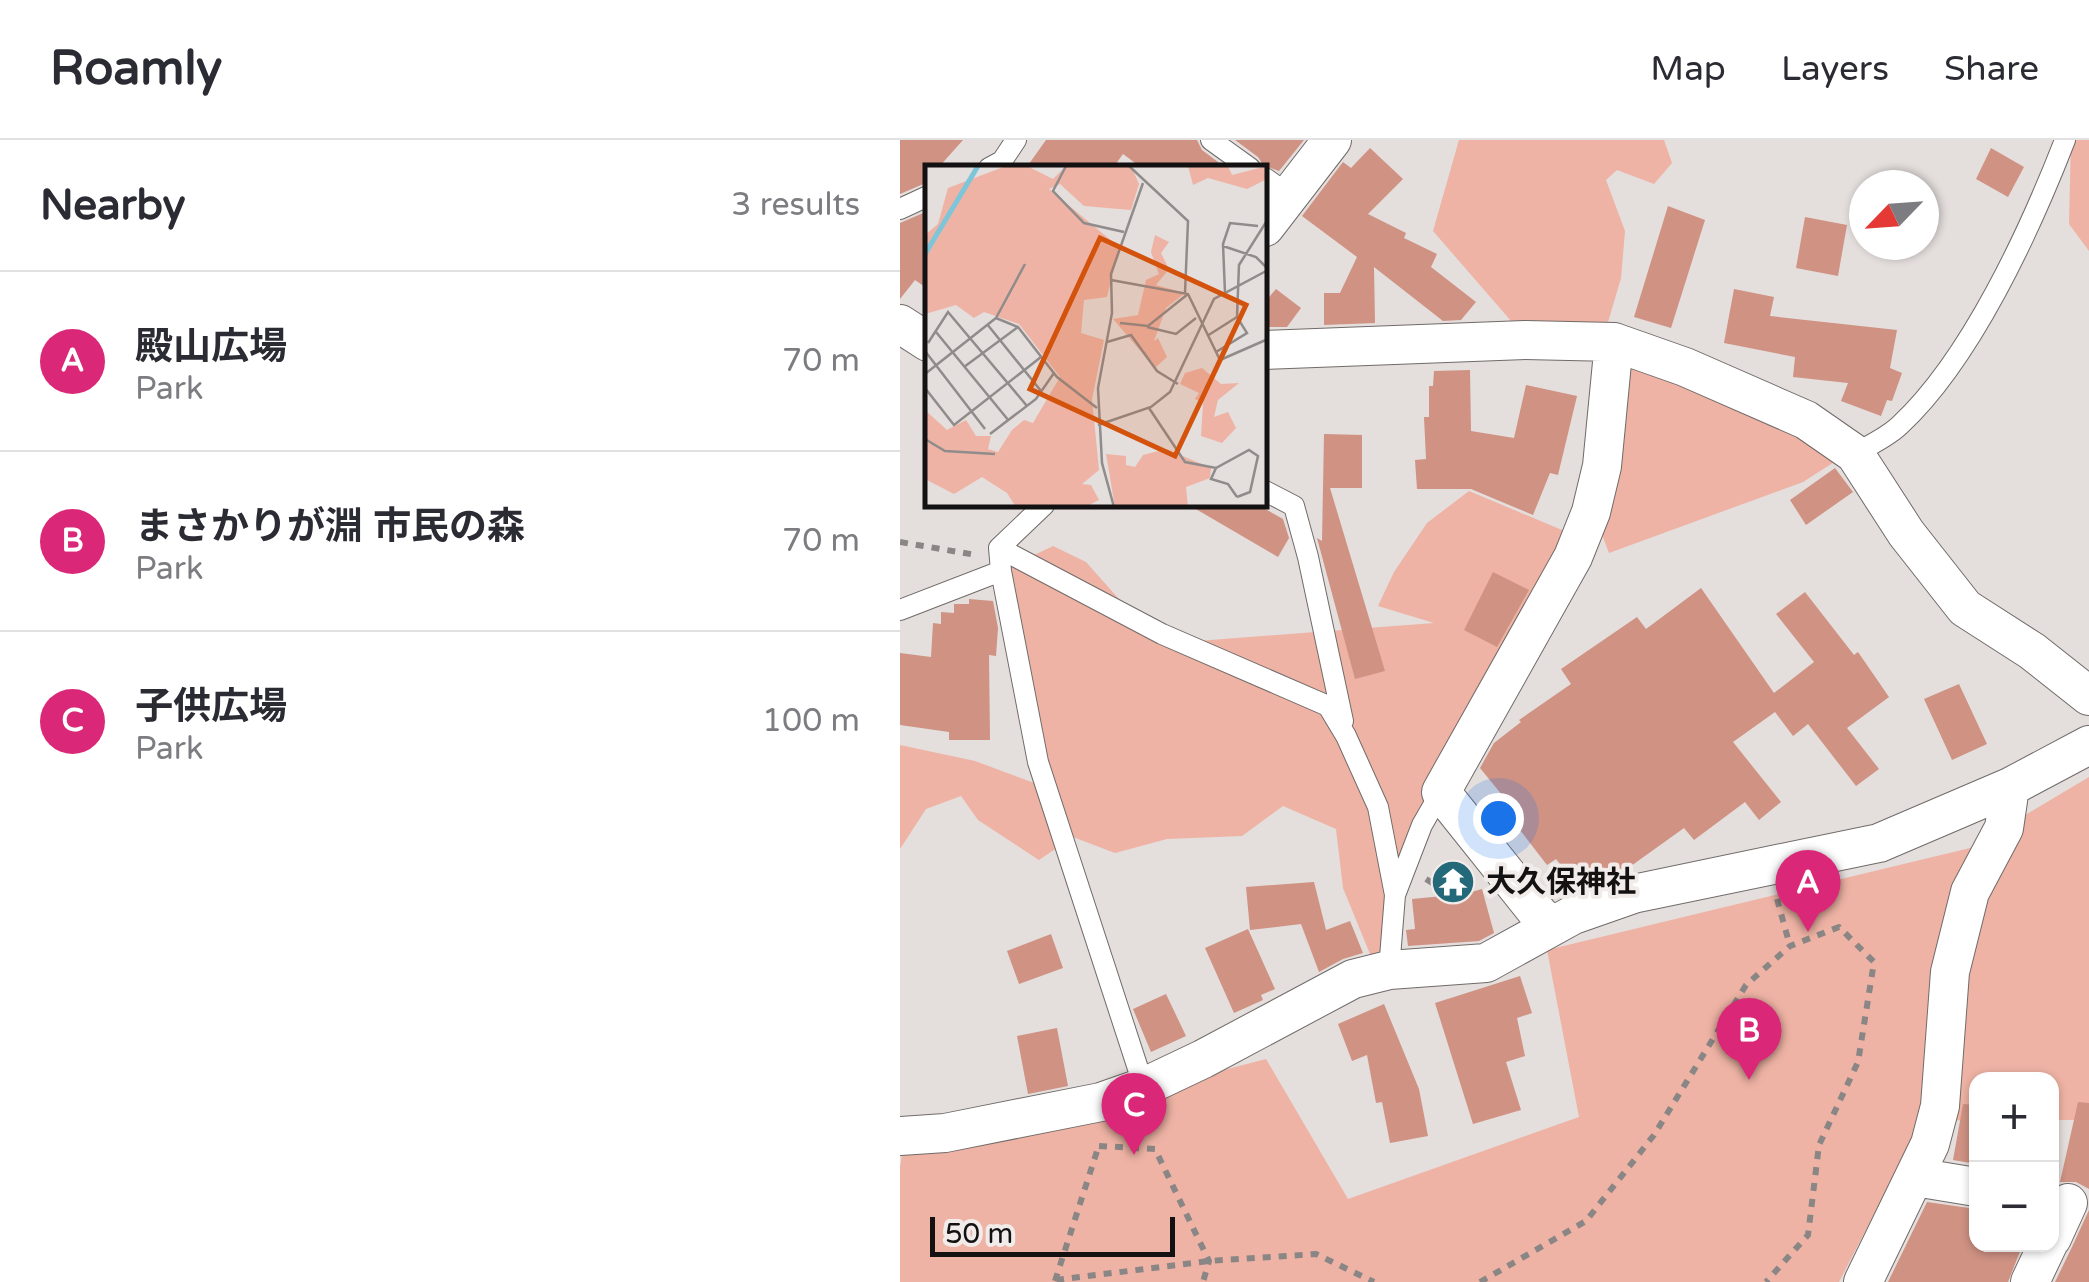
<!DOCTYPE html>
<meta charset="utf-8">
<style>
body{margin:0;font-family:"Varela Round","Noto Sans JP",sans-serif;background:#f2f2f3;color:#2b2b33}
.controls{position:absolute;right:30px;bottom:30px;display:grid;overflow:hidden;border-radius:20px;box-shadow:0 2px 8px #0004}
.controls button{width:90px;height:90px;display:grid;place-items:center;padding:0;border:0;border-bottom:2px solid #e1e1e2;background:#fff;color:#2b2b33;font:50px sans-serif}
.compass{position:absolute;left:949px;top:30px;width:90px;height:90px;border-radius:50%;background:#fff;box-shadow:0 2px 8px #0004;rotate:245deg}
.scale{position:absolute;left:30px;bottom:25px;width:245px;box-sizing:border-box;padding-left:10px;border:5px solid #131111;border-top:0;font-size:28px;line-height:35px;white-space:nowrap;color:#131111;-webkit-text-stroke:8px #f1ebe9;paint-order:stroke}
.you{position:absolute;left:598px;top:678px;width:35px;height:35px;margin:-25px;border:8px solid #fff;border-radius:50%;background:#1a73e8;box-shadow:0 0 0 15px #1a73e833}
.badge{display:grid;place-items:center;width:65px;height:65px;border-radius:50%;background:#db2777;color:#fff;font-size:32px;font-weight:700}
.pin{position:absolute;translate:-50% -82px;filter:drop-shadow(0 2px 5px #0008)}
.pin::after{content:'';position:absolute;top:52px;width:35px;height:30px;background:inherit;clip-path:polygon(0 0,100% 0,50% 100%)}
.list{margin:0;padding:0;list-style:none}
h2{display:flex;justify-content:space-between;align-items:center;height:130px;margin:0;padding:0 40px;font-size:42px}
h2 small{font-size:32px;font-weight:400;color:#7c7c81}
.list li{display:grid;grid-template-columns:65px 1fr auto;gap:30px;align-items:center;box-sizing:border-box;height:180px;padding:0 40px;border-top:2px solid #e1e1e2}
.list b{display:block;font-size:38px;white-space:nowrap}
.list p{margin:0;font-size:32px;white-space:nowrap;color:#7c7c81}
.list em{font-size:32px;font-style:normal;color:#7c7c81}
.map{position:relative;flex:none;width:1189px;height:1142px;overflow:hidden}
header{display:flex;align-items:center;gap:60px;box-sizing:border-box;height:140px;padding:0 50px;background:#fff;border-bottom:2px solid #e1e1e2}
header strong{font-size:48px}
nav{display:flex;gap:55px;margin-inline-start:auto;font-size:35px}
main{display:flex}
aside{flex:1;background:#fff}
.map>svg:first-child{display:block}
</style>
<header>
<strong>Roamly</strong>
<nav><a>Map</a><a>Layers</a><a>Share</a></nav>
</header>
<main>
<aside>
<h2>Nearby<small>3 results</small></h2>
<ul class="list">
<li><span class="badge">A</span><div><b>殿山広場</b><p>Park</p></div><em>70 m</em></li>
<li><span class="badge">B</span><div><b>まさかりが淵 市民の森</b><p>Park</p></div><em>70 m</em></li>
<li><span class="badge">C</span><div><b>子供広場</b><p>Park</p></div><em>100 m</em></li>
</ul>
</aside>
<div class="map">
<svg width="1189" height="1142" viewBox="0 0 1189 1142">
<rect width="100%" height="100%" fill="#e4dedc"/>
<!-- green -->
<path fill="#eeb3a4" d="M559 0H764L772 23 754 44 717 30 706 40 725 91 721 138 706 189H618L533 91Z
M1171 0H1189V111L1169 84Z
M727 220 792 239 939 319 903 342 709 413 698 384Z
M569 351 681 398 495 755 490 817 470 814 443 748 436 689 383 666 342 696 267 699 215 713 173 697 139 720 78 680 61 656 26 669 0 709V605L75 621 145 647 101 431 153 406 186 422 259 504 534 483 478 466 494 432 527 383Z
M1189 637V980H1152V939H1076V980L1022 981 939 1142H0V1027L5 996 201 962 366 919 448 1059 679 977 647 810 1070 708Z"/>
<!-- building -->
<path fill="#cf9283" d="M0 0H63L38 28H28V42L0 54Z
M146 0H297L302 10 326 28H242L223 14 213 28H126Z
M335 0H404L379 31 363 25 358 17Z
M470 8 503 39 468 74 506 93 504 98 537 114 531 127 576 162 561 180 543 181 474 127 475 183 424 185V153H440L457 117 402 76 443 22 451 28Z
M1091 8 1124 27 1108 57 1076 39Z
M768 66 805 80 771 188 734 177Z
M28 71V149L15 140 0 159V83Z
M905 77 947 85 938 136 896 128Z
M376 149 401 168 387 187H365V162Z
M834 149 874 157 870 176 997 190 990 228 1002 233 992 261 987 260 981 276 941 261 948 243 893 237 895 217 824 203Z
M570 230 571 291 614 298 626 245 677 256 658 335 650 333 633 375 571 349H517L515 320 526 319 524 277H529V246H533L534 231Z
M424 294 462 295V348H430L485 531 455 539 417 398 422 401Z
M935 328 953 352 906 385 890 360Z
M289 365H358L383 379 389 398 378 417Z
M593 432 629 450 597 507 564 490Z
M801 448 874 553 914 522 876 474 905 452 954 515 958 512 989 557 947 588 979 629 956 646 908 584 893 596 875 572 833 602 881 662 859 680 845 662 794 700 784 688 717 736 680 749 656 719 647 725 596 659 602 655 580 628 594 603 621 582 619 580 671 544 661 529 737 477 746 489Z
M69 459 93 461 98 488 96 516 89 515 90 600H49V592L0 585V513L31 517 33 483 41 484V472L54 473V464H69Z
M1059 544 1087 604 1052 620 1024 559Z
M414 742 426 790 450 781 463 813 443 819 419 832 401 784 350 790 346 747Z
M582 749 594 793 579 801 508 806 506 790 515 789 512 759 543 756V760Z
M348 789 375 849 361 855 363 860 334 873 305 808Z
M151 794 163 828 119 844 107 811Z
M620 836 632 873 617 878 625 916 606 922 621 970 573 984 535 863Z
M266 854 286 896 251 912 233 869Z
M484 864 519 949 528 996 490 1003 482 962 476 963 467 915 452 921 438 884Z
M157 888 168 946 128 954 117 896Z
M1178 962 1189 963V1049L1176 1042H1160Z
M1063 964 1076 965V1024L1053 1020Z
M1027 1062 1076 1069V1104H1123L1108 1142H988Z
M1189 1070V1142H1155L1172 1107Z"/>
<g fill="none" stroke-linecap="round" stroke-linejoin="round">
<!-- service casing -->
<g stroke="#706b69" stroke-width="22">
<path id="service" d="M311 0 350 28
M89 28 102 21 116 0
M365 38 389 55
M0 69 28 56
M955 314C969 305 988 297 1000 285 1071 219 1130 90 1165 0
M365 351 394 366 408 417 443 581
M144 365 99 408 101 431 138 622 244 947
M99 408 262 494 428 566 446 596 478 667 495 755
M0 470 101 431
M489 830 495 755 522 685 541 652"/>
</g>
<!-- minor casing -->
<g stroke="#706b69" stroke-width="40">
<path id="minor" d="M365 87 432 0
M0 184 28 202
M365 210 625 200 714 202 785 227 906 280 955 314 1006 393 1065 468 1132 511 1189 556
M655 785 641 777 541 652 673 417 691 372 702 326 714 202
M0 996 45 993 201 962 244 947 303 919 453 839 489 830 586 823 673 775 733 754 979 703 1110 647 1189 605
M1015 1037 1076 1047
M1152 1098 1168 1063
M963 1142 1030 1004 1040 966 1050 832 1070 752 1104 688 1110 647
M1130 1142 1148 1104"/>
</g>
<!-- path -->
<path stroke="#8a8685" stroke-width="6" stroke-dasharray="8 8" stroke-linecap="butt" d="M0 402 76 415
M552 725 563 746 571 741
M526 739 537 746H563
M877 759 890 806
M199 1006 255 1009 309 1121 303 1142
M156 1140 309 1121 416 1114 474 1142
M155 1141 199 1005
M580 1142 686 1081 754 995 846 845 890 806 939 787 974 822 958 922 919 1005 908 1095 866 1142"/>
<!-- service -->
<use href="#service" stroke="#fff" stroke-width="20"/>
<!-- minor -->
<use href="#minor" stroke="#fff" stroke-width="38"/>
</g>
<!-- icons -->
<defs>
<g id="temple-disc" transform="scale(2.25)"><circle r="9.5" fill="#246979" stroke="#f1ebe9"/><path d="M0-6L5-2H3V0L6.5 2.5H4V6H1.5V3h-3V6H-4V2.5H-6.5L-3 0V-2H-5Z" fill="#fff"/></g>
</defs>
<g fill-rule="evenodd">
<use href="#temple-disc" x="553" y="742"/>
</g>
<g text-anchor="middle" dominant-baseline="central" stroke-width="8" stroke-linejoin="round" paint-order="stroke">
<!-- poi labels -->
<g font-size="30" font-weight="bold" fill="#131111" stroke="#f1ebe9" text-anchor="start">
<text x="586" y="742">大久保神社</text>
</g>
</g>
<!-- overview -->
<g transform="translate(25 25)">
<rect width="342" height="342" fill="#e4dedc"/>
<path d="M81 1H102L128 14 141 1H206L214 19 206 45 159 41 135 19 124 24 194 82 182 132 159 135 156 168 179 175 167 234 174 305 157 319 166 320 174 335 160 342H91L82 328 57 312 29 329 0 314V245L22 265 41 255 51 271H66L63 284 73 287 87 265 99 255 108 258 135 212 94 159 59 147 49 153 31 140 0 149V70L13 59 23 23ZM263 1H303L307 10 342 1V14L322 24 283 13 268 20ZM230 70 244 77 236 88 244 104 231 120 260 128 241 143 229 176 233 173 242 192 230 203 188 154 213 150 221 115 234 109 226 87ZM277 203 296 219 314 218 293 235 289 252 303 247 311 263 297 278 276 271 278 238 270 234 274 228 255 219 260 208ZM241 284 286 303 285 313 261 322 263 342H190L181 289 201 291V300L210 302 218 290Z" fill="#eeb3a4"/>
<path fill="none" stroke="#7dc6d9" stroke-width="5" d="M0 89 53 1"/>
<path fill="none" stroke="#908c8b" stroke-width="2.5" d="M141 1 128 26 159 58 199 67M204 1 263 56 260 128M298 81 331 92 343 104M186 115 263 129 295 195 343 174M300 128 298 79 305 58 333 61M71 153 100 99M195 158 223 161 263 129M62 159 116 226M222 162 251 169 271 153M11 167 84 256M282 171 312 152M182 177 206 170 232 206 253 219M3 178 23 147 102 241M0 186 60 264M291 187 322 168 312 152 314 100 343 54M39 202 93 162M0 209 71 153 93 162 132 212 172 243M0 223 29 260 116 192M224 243 260 297 291 303 324 285 333 291 325 327 312 332M173 260 226 242 245 227 289 134 343 105M65 269 111 234 129 208M0 274 20 286 70 289M342 296 343 337M291 303 286 314 303 319 312 332M189 342 177 298 173 223 187 148 186 109 218 18"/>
<path fill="#d3520c" fill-opacity="0.15" stroke="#d3520c" stroke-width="5" d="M175 73 321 140 250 291 105 224Z"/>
<rect width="342" height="342" fill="none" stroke="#131111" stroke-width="5"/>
</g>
</svg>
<div class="controls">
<button>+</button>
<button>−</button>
</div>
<svg class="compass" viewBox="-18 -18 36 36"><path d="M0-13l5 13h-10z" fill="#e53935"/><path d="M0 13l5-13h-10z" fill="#7c7c81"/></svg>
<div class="scale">50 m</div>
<div class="you"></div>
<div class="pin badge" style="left:908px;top:792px">A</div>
<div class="pin badge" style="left:849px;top:940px">B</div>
<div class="pin badge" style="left:234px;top:1015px">C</div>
</div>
</main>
